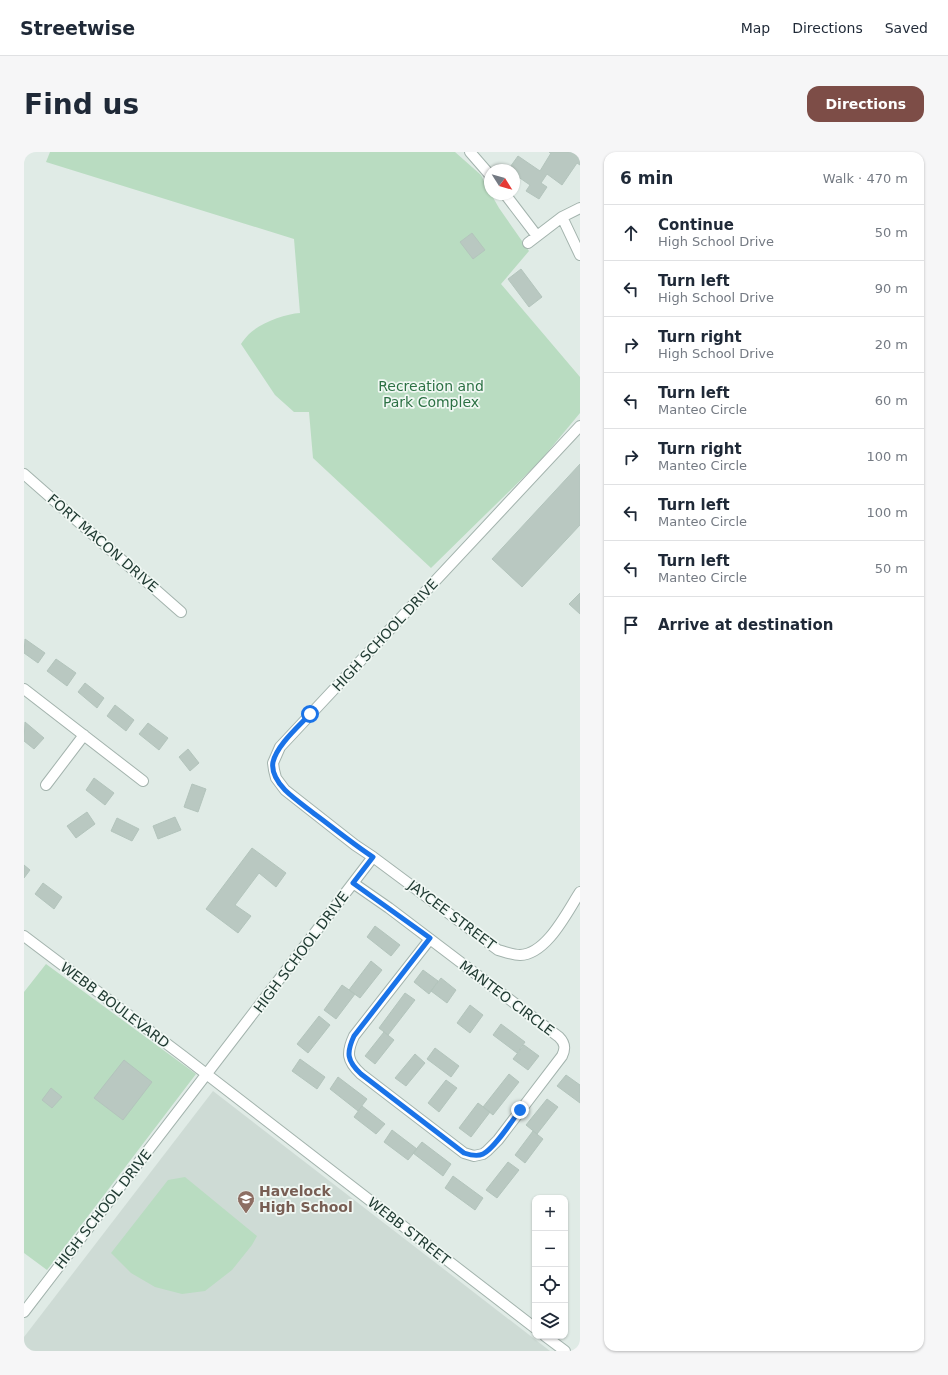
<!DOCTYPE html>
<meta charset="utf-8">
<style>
body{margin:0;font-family:"DejaVu Sans",sans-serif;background:#f6f6f7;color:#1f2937}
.controls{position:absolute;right:12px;bottom:12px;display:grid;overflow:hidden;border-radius:8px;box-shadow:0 1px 3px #0004}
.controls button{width:36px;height:36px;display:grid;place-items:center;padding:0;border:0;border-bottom:1px solid #e0e1e3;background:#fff;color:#1f2937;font:20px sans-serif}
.compass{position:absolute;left:460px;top:12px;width:36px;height:36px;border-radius:50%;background:#fff;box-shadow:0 1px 3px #0004;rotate:127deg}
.stop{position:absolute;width:12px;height:12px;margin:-9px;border:3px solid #1a73e8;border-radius:50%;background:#fff}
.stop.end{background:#1a73e8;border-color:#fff;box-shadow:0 1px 4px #0008}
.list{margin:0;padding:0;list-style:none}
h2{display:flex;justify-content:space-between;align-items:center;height:52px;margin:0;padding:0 16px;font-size:17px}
h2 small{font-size:13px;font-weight:400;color:#747a83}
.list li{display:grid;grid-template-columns:26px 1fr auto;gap:12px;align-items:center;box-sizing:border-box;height:56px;padding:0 16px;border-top:1px solid #e0e1e3}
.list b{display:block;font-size:15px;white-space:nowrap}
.list p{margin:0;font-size:13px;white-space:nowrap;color:#747a83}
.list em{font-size:13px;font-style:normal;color:#747a83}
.icon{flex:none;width:22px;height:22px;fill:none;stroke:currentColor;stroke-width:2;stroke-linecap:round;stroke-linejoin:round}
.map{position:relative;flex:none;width:556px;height:1199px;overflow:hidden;border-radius:12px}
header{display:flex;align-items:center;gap:24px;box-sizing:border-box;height:56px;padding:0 20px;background:#fff;border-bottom:1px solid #e0e1e3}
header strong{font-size:19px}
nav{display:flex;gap:22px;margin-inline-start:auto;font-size:14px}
.intro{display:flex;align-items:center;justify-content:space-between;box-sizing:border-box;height:96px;padding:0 24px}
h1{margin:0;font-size:28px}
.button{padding:10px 18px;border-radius:12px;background:#7d4d47;color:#fff;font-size:14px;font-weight:700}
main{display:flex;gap:24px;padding:0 24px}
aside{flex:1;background:#fff;border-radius:12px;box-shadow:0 1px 3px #0004}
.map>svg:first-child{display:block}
</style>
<header>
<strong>Streetwise</strong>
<nav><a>Map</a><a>Directions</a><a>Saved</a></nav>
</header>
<div class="intro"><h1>Find us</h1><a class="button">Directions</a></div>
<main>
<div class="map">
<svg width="556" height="1199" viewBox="0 0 556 1199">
<rect width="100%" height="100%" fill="#e0ebe6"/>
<!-- built -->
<path fill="#cedbd5" d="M189 939 526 1199H0V1185Z"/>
<!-- green -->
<path fill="#b9dcc1" d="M26 0H431L457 23 466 42H467L475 56 505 99 477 132 556 225V261L517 308 407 416 289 306 285 260H270L251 243 217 192C219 189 222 185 225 182 236 171 261 162 276 161L270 87 22 10Z
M22 812 172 922 23 1118 0 1101V840Z
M161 1025 233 1084 228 1093 208 1118 181 1139 158 1142 131 1135 107 1121 87 1101 144 1028Z"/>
<!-- building -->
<path fill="#b9c8c1" stroke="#b3c4bc" d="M525 0H556V13L553 11 538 33 523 22 517 31 523 35 515 47 502 39 506 33 490 22V18H484L494 4 516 19 527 1Z
M448 81 461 98 449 107 436 90Z
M497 117 518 145 505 155 484 127Z
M556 312V373L498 435 468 407Z
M556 441V462L545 452Z
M1 487 21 501 14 511 0 501Z
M32 507 52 521 43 534 23 519Z
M61 531 80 546 73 556 54 540Z
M91 553 110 568 102 579 83 564Z
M1 570 20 586 10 597 0 589Z
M124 571 144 586 135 598 115 582Z
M164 597 175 611 166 619 155 605Z
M70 626 90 641 81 653 62 638Z
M168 632 182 637 174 660 160 655Z
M63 660 71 672 52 686 43 674Z
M151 665 157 678 134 687 129 674Z
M93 666 115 677 108 689 87 679Z
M228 696 262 721 252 735 235 721 211 753 227 764 214 781 182 757Z
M0 713 6 718 0 726Z
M19 731 38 745 30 757 11 742Z
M351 774 376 793 367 804 343 785Z
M347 809 358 818 336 846 325 838Z
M399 818 414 829 405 842 390 830Z
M417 826 432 838 423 851 407 839Z
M318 833 331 842 312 867 300 858Z
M381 841 391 848 364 883 355 876Z
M446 853 459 863 446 881 433 871Z
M295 864 306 873 284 901 273 892Z
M477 872 501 890 493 901 469 883Z
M360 880 370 888 351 912 341 904Z
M500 893 515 904 504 918 489 907Z
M411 896 435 914 427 925 403 907Z
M391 902 401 911 382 934 371 926Z
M276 907 301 925 293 937 268 919Z
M100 908 128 930 99 968 70 946Z
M485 922 495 930 469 963 459 955Z
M542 923 556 933V951L533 934Z
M314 925 343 947 334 959 306 937Z
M422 928 433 936 415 960 404 951Z
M27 936 38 945 28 956 18 948Z
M523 947 534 955 513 982 502 973Z
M454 951 466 960 447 985 435 976Z
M338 954 361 972 352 982 330 965Z
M368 978 393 997 384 1008 360 990Z
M509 979 519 987 501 1011 491 1003Z
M398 990 427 1012 419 1024 389 1001Z
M484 1010 495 1018 473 1046 462 1038Z
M429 1024 459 1046 451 1058 421 1036Z"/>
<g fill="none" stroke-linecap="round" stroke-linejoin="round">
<!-- minor casing -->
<g stroke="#a3b3ad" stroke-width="12">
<path id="minor" d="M446 0 466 23
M481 42 513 84
M538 65 556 103
M504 91 538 65 556 56
M0 322 157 460
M0 537 119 629
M22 633 60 583
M349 705 474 798C481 800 489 803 496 803 523 802 543 760 556 740
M329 731 365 756 535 885C541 891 542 896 538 904L474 988 463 999 459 1002 450 1004 440 1001 337 922C323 909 322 901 330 884L406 787
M0 784 159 904 511 1176
M0 1160 349 705 331 693 261 638 252 626 250 618 249 611 256 595 556 274
M521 1184 541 1199"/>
</g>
<!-- minor -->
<use href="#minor" stroke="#fff" stroke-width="10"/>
</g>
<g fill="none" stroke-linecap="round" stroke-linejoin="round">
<!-- route -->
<path stroke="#1a73e8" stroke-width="5" d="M286 562C274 575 253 593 249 610 247 620 254 631 261 638 270 647 282 655 292 663 311 677 329 692 349 705L329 731 406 786 330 884C322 901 323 909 337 922L440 1001C446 1003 453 1005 459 1002 470 997 488 969 496 958"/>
</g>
<!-- icons -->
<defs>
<g id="school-pin" transform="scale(0.9)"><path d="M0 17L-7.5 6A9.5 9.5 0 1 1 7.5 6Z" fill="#8d6e63" stroke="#f1f8f4"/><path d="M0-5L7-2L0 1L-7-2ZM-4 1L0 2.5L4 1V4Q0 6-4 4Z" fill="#fff"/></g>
</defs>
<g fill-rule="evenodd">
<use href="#school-pin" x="222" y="1047"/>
</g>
<g text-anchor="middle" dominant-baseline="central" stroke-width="3.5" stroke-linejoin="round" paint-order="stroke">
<!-- park labels -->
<g font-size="14" fill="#2c7144" stroke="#f1f8f4">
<text x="407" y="234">Recreation and<tspan x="407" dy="16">Park Complex</tspan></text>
</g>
<!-- street labels -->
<g font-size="14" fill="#213b33" stroke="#f1f8f4">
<text transform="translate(79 391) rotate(41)">FORT MACON DRIVE</text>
<text transform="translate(361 483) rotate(-47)">HIGH SCHOOL DRIVE</text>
<text transform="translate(428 763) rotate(37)">JAYCEE STREET</text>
<text transform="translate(277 800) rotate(-53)">HIGH SCHOOL DRIVE</text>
<text transform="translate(483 846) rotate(37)">MANTEO CIRCLE</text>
<text transform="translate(91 853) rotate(37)">WEBB BOULEVARD</text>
<text transform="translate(79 1057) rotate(-52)">HIGH SCHOOL DRIVE</text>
<text transform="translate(385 1079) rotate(38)">WEBB STREET</text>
</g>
<!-- education labels -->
<g font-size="14" font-weight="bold" fill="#785e54" stroke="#f1f8f4" text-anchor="start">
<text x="235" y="1039">Havelock<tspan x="235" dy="16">High School</tspan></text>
</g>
</g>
</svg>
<div class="controls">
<button>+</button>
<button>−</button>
<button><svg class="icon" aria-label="locate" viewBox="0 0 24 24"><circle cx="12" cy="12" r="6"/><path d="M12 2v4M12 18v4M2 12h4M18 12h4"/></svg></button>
<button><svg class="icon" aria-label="layers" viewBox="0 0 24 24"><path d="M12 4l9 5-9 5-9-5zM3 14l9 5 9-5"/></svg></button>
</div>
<svg class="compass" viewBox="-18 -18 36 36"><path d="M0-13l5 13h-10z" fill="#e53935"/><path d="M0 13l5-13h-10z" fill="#747a83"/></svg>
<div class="stop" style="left:286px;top:562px"></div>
<div class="stop end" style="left:496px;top:958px"></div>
</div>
<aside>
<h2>6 min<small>Walk · 470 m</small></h2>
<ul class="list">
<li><svg class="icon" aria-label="ahead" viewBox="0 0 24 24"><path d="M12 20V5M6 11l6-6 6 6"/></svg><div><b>Continue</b><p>High School Drive</p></div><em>50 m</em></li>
<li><svg class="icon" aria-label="left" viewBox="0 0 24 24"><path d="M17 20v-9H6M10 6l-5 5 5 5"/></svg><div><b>Turn left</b><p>High School Drive</p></div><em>90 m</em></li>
<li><svg class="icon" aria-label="right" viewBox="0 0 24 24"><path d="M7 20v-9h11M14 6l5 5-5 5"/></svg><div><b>Turn right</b><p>High School Drive</p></div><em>20 m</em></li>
<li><svg class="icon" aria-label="left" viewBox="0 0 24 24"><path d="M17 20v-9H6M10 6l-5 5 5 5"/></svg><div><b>Turn left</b><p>Manteo Circle</p></div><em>60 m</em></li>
<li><svg class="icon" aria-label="right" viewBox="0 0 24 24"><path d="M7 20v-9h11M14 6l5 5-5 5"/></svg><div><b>Turn right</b><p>Manteo Circle</p></div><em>100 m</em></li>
<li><svg class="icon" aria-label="left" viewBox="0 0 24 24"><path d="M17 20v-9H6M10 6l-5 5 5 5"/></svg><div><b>Turn left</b><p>Manteo Circle</p></div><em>100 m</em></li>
<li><svg class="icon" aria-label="left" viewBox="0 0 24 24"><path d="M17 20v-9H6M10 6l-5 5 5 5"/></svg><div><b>Turn left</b><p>Manteo Circle</p></div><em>50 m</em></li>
<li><svg class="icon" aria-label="arrive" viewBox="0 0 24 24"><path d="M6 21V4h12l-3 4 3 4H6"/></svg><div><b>Arrive at destination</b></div></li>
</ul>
</aside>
</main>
